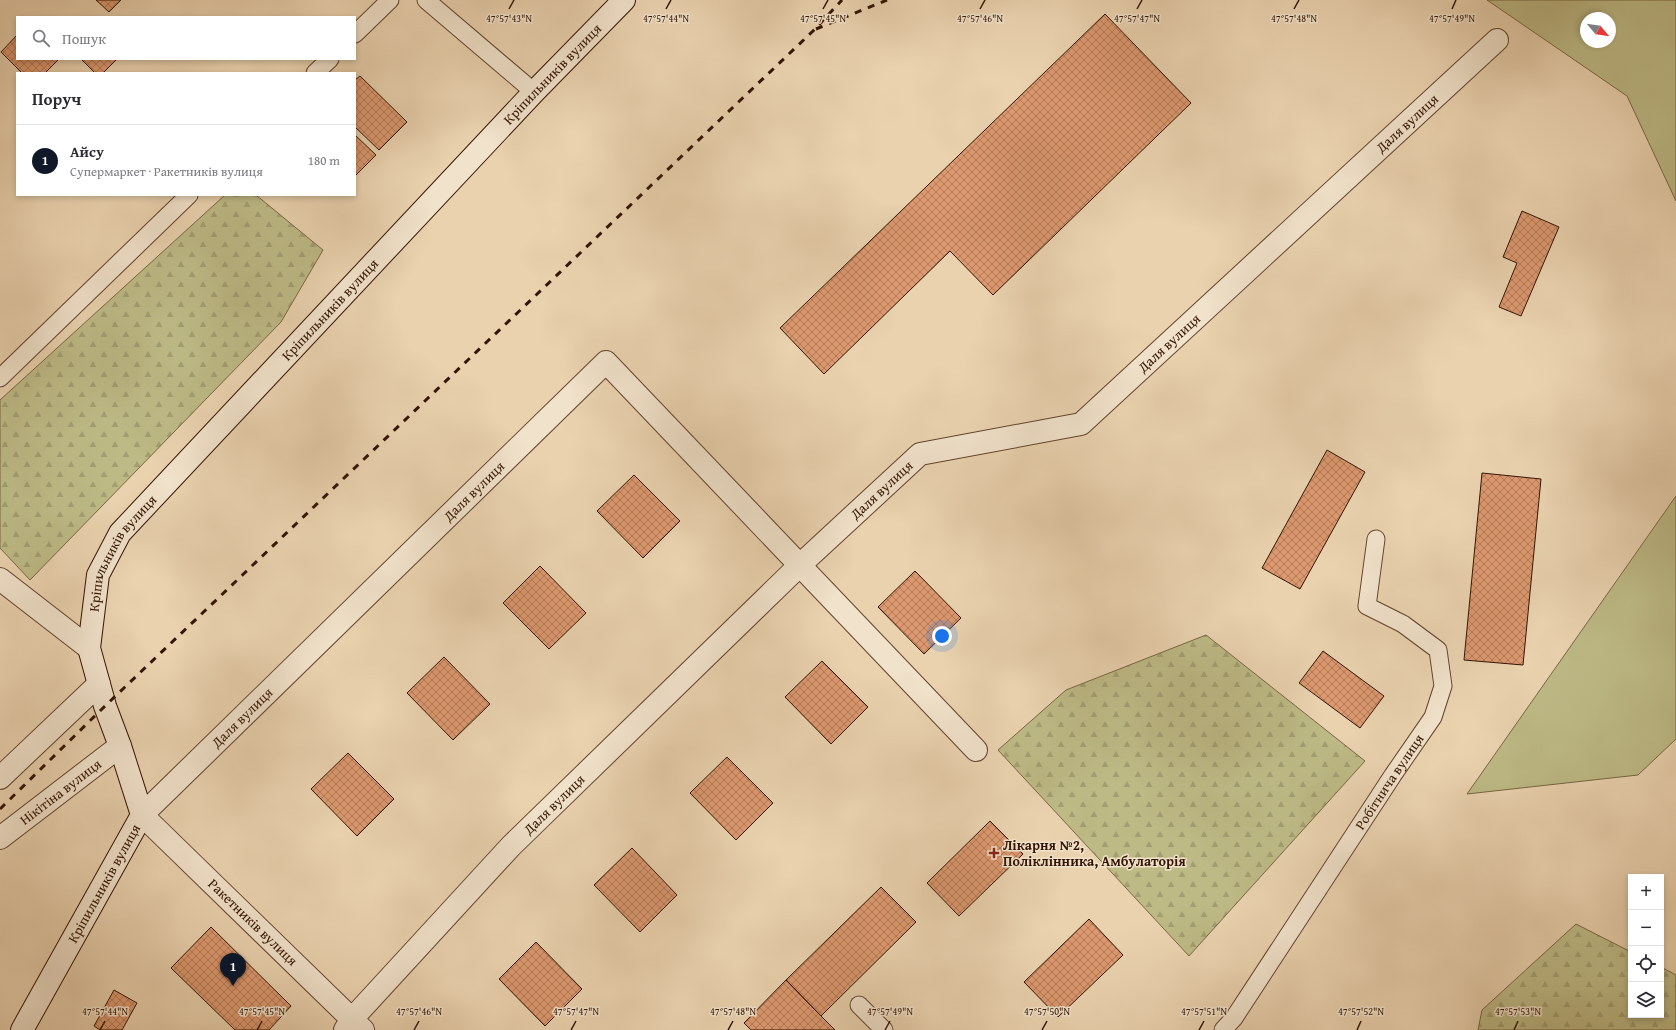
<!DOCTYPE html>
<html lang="uk">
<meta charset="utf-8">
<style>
body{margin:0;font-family:"Gentium Book Plus",serif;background:#f7f7f7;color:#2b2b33}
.controls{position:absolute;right:12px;bottom:12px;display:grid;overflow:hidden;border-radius:0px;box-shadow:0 2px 6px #0003}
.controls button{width:36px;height:36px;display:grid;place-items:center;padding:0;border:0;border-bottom:1px solid #e1e1e2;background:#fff;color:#2b2b33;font:20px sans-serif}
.compass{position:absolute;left:1580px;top:12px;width:36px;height:36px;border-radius:50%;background:#fff;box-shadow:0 2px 6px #0003;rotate:119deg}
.you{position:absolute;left:942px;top:636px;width:14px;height:14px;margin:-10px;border:3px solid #fff;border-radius:50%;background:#1a73e8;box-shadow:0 0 0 6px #1a73e833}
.badge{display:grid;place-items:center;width:26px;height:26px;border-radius:50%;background:#111827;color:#fff;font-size:13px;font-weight:700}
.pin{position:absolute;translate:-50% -33px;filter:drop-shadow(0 1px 2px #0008)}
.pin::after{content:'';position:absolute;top:21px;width:14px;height:12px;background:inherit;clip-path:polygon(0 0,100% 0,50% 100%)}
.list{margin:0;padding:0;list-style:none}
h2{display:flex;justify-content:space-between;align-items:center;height:52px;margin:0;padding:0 16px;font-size:17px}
h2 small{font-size:13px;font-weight:400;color:#7c7c81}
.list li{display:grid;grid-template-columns:26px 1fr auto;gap:12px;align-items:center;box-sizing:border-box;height:72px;padding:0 16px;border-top:1px solid #e1e1e2}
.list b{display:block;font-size:15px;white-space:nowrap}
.list p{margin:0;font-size:13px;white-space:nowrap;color:#7c7c81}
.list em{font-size:13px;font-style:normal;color:#7c7c81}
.icon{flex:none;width:22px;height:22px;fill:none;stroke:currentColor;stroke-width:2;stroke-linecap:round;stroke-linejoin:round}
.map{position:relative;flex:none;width:1676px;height:1030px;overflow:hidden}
.search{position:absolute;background:#fff;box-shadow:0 2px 6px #0003;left:16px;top:16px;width:340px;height:44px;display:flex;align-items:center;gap:10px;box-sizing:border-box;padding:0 14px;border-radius:0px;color:#7c7c81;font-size:15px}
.panel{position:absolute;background:#fff;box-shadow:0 2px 6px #0003;left:16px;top:72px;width:340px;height:124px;border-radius:0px}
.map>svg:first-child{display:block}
</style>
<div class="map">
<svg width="1676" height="1030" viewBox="0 0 1676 1030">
<defs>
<pattern id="forest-firs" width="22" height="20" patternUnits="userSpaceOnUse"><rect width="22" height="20" fill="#bdba86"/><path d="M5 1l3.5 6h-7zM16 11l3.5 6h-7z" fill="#a39f72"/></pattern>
<pattern id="building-cross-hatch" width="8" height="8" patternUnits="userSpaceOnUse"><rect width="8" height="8" fill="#dc986f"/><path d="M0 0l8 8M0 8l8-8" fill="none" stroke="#b37b59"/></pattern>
</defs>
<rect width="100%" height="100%" fill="#ead2af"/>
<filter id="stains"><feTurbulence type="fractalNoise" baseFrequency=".005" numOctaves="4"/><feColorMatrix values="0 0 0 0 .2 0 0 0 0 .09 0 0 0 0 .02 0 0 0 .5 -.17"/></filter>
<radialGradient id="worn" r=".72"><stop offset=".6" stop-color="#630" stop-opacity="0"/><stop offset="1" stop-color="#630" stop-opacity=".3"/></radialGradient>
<!-- forest -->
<path fill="url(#forest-firs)" stroke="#786743" d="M225 195H256L323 250 281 322 30 580 0 548V400Z
M1206 635 1365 761 1189 956 998 750 1066 690Z
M1576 924 1631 952V1015H1661V967L1676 975V1030H1478L1482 1010Z"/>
<!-- green -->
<path fill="#bdba86" stroke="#786743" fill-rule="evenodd" d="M1487 0H1676V201L1627 96ZM1586 18H1610V42H1586Z
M1676 496V739L1638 775 1467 794Z"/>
<!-- building -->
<path fill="url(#building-cross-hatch)" stroke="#331400" d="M96 0H121L109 12Z
M1105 14 1191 103 993 295 950 251 824 374 780 328Z
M17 35V59H59L45 73H22L1 52Z
M81 59H117L103 73H95Z
M360 76 407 122 379 150 355 127V80Z
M355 135 376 155 355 176Z
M1522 211 1559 227 1521 316 1499 307 1517 263 1503 257Z
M1327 450 1365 472 1300 589 1262 568Z
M1482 473 1541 479 1523 665 1464 660Z
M634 475 680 521 643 558 597 511Z
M540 566 586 613 549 649 503 603Z
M915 571 961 618 924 654 878 607Z
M1323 651 1384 696 1360 728 1299 683Z
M444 657 490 704 453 740 407 693Z
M822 661 868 707 831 744 785 697Z
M348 753 394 799 357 836 311 789Z
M727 757 773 803 736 840 690 793Z
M990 821 1023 854 959 916 927 883Z
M632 848 677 895 640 932 594 885Z
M881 887 916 922 821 1016 786 980Z
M1089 919 1123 955 1058 1017 1024 982Z
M211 927 291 1006 269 1030H235L171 968Z
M536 942 582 989 545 1026 499 979Z
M786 980 821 1016 835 1030H751L744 1023Z
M114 990 137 1003 122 1030H100L94 1026Z"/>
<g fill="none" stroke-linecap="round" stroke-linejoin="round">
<!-- lane casing -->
<g stroke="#61442c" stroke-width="19">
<g id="lane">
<path d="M426 0 534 92"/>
<path d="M355 34 390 0"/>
<path d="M315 73 330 59"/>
<path d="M0 378 189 195"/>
<path d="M859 1005 884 1030"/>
<path id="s1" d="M1223 1030 1234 1018 1393 775 1433 717 1443 686 1438 650 1403 624 1367 606 1376 539"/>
</g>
</g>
<!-- street casing -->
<g stroke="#61442c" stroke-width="24">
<g id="street">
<path d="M0 579 89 648"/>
<path d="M0 778 99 684"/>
<path id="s2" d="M0 838 120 746"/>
<path id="s3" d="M345 1030 352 1019 511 846 800 565 920 454 1081 424 1497 40"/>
<path id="s4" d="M363 1030 142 815 606 362 976 750"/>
</g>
</g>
<!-- secondary casing -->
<g stroke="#331400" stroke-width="24">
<g id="secondary">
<path id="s5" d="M22 1030 142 815 120 746 105 706 89 648 98 575 120 533 534 92 624 0"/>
</g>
</g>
<!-- lane -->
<use href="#lane" stroke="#f1e2cb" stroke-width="17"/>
<!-- street -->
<use href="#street" stroke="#f1e2cb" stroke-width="22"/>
<!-- secondary -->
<use href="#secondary" stroke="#f1e2cb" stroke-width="22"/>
<!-- rail -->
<path stroke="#331400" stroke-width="3" stroke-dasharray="7 7" stroke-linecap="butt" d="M816 29 887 0
M0 809 105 706 813 31 842 0"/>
</g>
<!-- ticks -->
<path fill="none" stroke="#331400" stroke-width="1.5" d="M509 9 514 0M666 9 671 0M823 9 828 0M980 9 985 0M1137 9 1142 0M1294 9 1299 0M1452 9 1456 0M100 1030 105 1021M257 1030 262 1021M414 1030 419 1021M571 1030 576 1021M728 1030 733 1021M885 1030 890 1021M1042 1030 1047 1021M1199 1030 1204 1021M1357 1030 1361 1021M1514 1030 1518 1021"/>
<!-- markers -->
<path fill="#8f2418" stroke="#f1e2cb" stroke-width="1.5" d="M992 847h4v4h4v4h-4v4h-4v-4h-4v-4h4z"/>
<g text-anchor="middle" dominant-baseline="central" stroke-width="3" stroke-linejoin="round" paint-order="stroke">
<!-- street labels -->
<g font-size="14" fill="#331400" stroke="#f1e2cb">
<text stroke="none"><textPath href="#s5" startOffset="1173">Кріпильників вулиця</textPath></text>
<text stroke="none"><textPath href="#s3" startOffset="1422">Даля вулиця</textPath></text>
<text stroke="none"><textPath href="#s5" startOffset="849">Кріпильників вулиця</textPath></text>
<text stroke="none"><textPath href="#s3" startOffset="1098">Даля вулиця</textPath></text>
<text stroke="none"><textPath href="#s3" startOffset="762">Даля вулиця</textPath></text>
<text stroke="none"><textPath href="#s4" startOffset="772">Даля вулиця</textPath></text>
<text stroke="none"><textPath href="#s5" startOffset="525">Кріпильників вулиця</textPath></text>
<text stroke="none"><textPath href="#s4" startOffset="448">Даля вулиця</textPath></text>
<text stroke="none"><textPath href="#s1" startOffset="299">Робітнича вулиця</textPath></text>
<text stroke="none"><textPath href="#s2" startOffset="76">Нікітіна вулиця</textPath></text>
<text stroke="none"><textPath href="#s3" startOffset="308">Даля вулиця</textPath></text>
<text stroke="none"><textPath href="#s5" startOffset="168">Кріпильників вулиця</textPath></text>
<text transform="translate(253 922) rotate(44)">Ракетників вулиця</text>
</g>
<!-- poi labels -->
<g font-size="14" font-weight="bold" fill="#331400" stroke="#f1e2cb" text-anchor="start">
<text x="1003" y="845">Лікарня №2,<tspan x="1003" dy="16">Поліклінника, Амбулаторія</tspan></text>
</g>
</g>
<g font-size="10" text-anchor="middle" fill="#331400" stroke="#f1e2cb" stroke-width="3" stroke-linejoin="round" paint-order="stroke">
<text x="509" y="22">47°57'43"N</text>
<text x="666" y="22">47°57'44"N</text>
<text x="823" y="22">47°57'45"N</text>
<text x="980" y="22">47°57'46"N</text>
<text x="1137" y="22">47°57'47"N</text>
<text x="1294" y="22">47°57'48"N</text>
<text x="1452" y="22">47°57'49"N</text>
<text x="105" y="1015">47°57'44"N</text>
<text x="262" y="1015">47°57'45"N</text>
<text x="419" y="1015">47°57'46"N</text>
<text x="576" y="1015">47°57'47"N</text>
<text x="733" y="1015">47°57'48"N</text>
<text x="890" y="1015">47°57'49"N</text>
<text x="1047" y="1015">47°57'50"N</text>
<text x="1204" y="1015">47°57'51"N</text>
<text x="1361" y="1015">47°57'52"N</text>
<text x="1518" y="1015">47°57'53"N</text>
</g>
<rect width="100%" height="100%" filter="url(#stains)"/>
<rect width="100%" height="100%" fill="url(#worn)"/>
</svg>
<div class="controls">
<button>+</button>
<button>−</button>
<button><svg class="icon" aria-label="locate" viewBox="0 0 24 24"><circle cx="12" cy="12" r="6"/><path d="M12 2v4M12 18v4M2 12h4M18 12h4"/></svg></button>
<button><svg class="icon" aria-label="layers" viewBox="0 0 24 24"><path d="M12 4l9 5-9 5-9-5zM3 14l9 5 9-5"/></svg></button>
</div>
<svg class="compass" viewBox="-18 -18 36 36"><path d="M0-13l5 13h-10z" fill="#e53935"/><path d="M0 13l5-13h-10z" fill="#7c7c81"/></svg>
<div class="you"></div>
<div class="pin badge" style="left:233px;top:986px">1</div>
<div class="search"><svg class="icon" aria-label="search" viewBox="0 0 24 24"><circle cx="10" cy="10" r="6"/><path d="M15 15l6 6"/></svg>Пошук</div>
<section class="panel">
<h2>Поруч<small></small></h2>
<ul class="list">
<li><span class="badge">1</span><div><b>Айсу</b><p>Супермаркет · Ракетників вулиця</p></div><em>180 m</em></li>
</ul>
</section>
</div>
